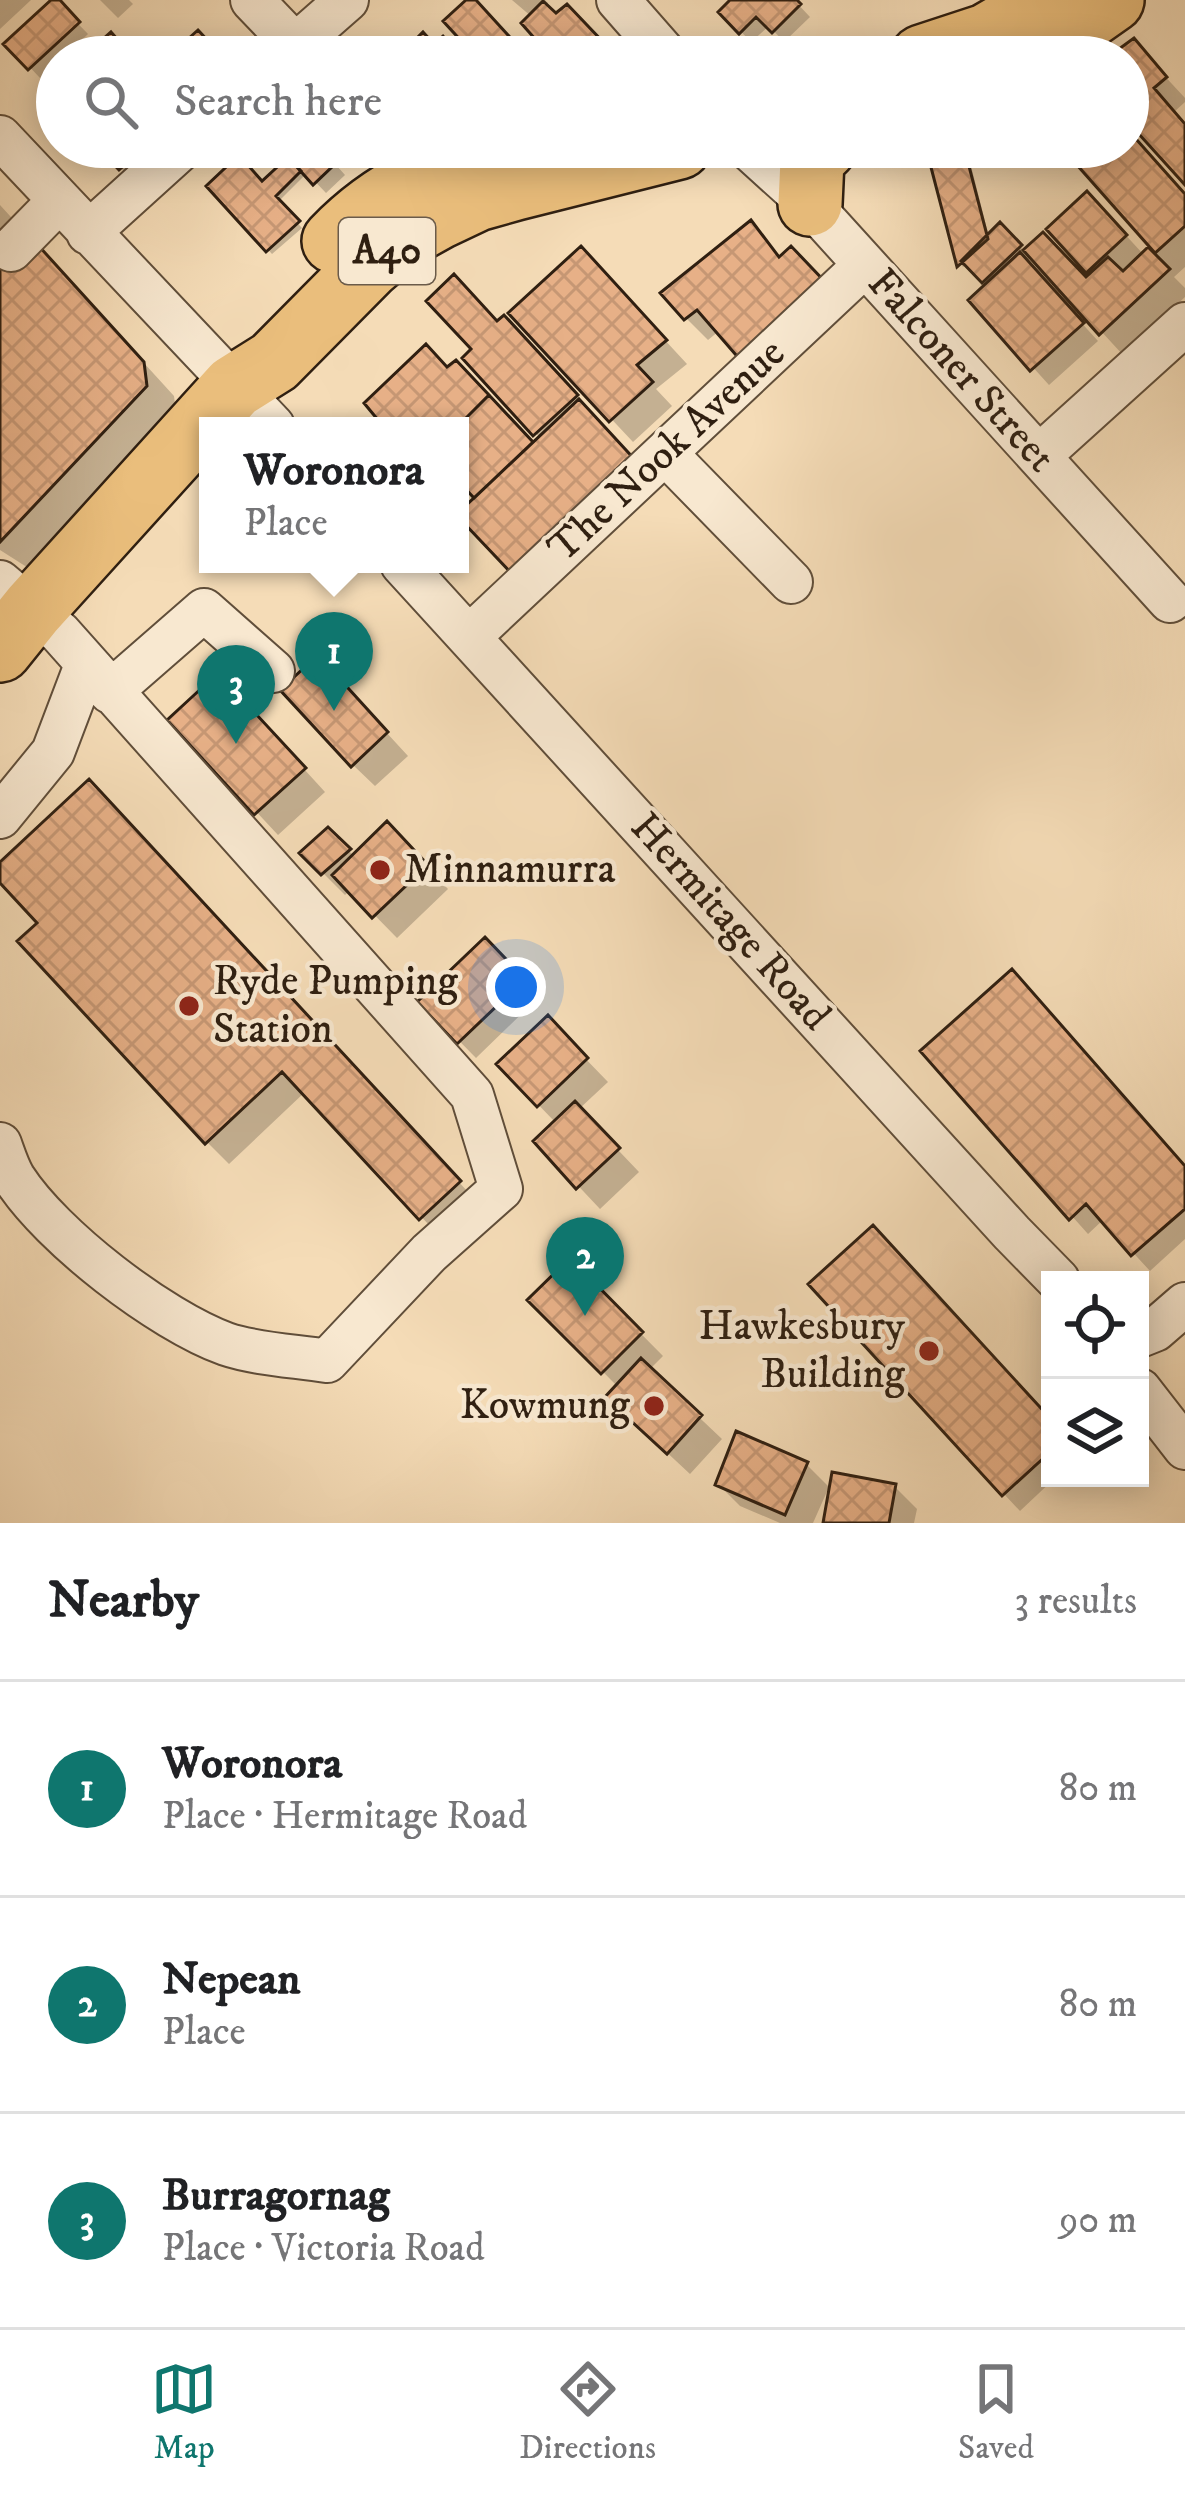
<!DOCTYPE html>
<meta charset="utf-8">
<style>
body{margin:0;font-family:"IM FELL DW Pica",serif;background:#f2f2f2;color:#202124}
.controls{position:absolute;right:36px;bottom:36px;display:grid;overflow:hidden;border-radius:0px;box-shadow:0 6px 30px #0003}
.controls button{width:108px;height:108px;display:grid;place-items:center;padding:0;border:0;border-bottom:3px solid #e0e0e0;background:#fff;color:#202124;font:60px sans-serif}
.you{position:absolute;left:516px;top:987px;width:42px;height:42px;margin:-30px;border:9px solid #fff;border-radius:50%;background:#1a73e8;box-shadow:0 0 0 18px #1a73e833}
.badge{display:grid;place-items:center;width:78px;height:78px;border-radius:50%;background:#0f766e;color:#fff;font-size:39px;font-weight:700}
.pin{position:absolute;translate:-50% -99px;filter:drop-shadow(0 3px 6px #0008)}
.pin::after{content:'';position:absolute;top:63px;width:42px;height:36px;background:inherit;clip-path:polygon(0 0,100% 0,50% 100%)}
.popup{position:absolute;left:199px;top:417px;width:270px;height:156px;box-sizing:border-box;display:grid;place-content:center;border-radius:0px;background:#fff;filter:drop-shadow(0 3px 9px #0005);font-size:39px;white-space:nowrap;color:#757577}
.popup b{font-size:45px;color:#202124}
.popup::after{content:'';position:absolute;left:50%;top:100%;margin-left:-24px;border:24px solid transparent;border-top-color:#fff}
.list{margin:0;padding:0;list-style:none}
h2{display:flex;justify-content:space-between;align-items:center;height:156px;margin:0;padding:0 48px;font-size:51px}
h2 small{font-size:39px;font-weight:400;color:#757577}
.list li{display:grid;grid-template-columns:78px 1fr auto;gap:36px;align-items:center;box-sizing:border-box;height:216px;padding:0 48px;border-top:3px solid #e0e0e0}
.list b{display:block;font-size:45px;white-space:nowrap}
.list p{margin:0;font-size:39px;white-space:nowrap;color:#757577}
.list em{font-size:39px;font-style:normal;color:#757577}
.icon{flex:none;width:66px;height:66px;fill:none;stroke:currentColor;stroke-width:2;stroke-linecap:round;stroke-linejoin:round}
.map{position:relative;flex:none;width:1185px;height:1523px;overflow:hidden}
.search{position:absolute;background:#fff;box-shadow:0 6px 30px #0003;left:36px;right:36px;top:36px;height:132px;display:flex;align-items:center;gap:30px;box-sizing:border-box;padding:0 42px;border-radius:66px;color:#757577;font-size:45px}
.sheet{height:804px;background:#fff}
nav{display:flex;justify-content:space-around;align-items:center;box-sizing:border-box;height:168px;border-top:3px solid #e0e0e0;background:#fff;font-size:33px;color:#757577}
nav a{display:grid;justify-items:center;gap:6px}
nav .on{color:#0f766e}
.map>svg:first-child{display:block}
</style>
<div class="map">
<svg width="1185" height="1523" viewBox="0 0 1185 1523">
<defs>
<pattern id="building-cross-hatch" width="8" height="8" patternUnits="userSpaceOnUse" patternTransform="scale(3)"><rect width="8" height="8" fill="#e7b087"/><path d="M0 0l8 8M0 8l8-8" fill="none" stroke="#c69774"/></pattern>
</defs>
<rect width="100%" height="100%" fill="#f5dcb7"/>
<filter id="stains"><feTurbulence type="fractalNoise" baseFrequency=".00167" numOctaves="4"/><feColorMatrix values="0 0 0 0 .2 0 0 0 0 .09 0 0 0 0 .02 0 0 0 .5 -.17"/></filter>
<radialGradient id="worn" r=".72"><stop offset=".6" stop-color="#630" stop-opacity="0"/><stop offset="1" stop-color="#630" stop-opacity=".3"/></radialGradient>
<!-- shadow -->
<path fill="#0003" d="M0 0H31L0 29Z
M55 0 88 34 64 57H57V63L40 78 8 44Z
M100 0H129L133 4 118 18Z
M512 0H545L548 3 544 7 556 17 567 8 613 57H555L532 17Z
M735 0H794L810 17 784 42 769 26 751 42 722 12Z
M1133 42 1185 98V102L1174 112 1185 125V181L1128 117V57H1113Z
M1128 132 1185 196V267L1174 277 1185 288V297L1123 355 1032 256 1026 262 1098 341 1049 385 972 300 989 285 968 263 963 267 960 263 956 147 967 150 989 237 1000 226 1025 252 1087 281 1093 275 1050 229 1109 217 1144 255 1153 246 1065 147H1128Z
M101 147H166L131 179Z
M283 147H320L345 175 326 193 307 173 278 202 302 228 272 254 210 186 262 185 298 171Z
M0 205 174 396 177 419 33 571 0 550Z
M750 224 782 258 791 250 849 310 767 382 719 331 708 340 686 318Z
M602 272 687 364 656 389 672 406 633 442 512 313Z
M497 324 520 335 592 413 479 498 460 426H387L456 364 534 446 541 439 466 358Z
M339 681 408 756 375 786 353 765Z
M240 699 325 792 278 835 171 720Z
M111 805 480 1205 443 1240 305 1092 229 1164 207 1142 41 923 0 878V866Z
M387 826 448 889 397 938 350 890 345 895 304 854 328 831 355 857Z
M485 941 539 997 476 1058 421 1002Z
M548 1020 608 1082 579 1109 639 1172 600 1209 537 1142 556 1123 500 1065Z
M924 1051 1185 1168V1239L1150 1271 1103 1220 1088 1234Z
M570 1262 663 1356 649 1370 722 1439 690 1474 631 1419 618 1387 532 1300Z
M1050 1421V1478H1055L1020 1511 1004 1494Z
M806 1464 829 1487 813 1523H780L740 1506 718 1484Z
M895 1487 917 1509 914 1523H826Z"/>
<!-- building -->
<path fill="url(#building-cross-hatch)" stroke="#2f1f11" stroke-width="3" d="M51 0H60L80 22 28 70 3 44Z
M466 0H476L528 57H476L443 21Z
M730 0H797L801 4 772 33 756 17 739 34 718 12Z
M543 1 556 13 567 4 605 44 591 57H551L521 23Z
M198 30 223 57H168Z
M111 32 133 57H83Z
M423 32 434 44 443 36 462 57H398Z
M1134 38 1167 77 1154 88 1185 124V185L1128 122V57H1108Z
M1128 130 1185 194V226L1155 253 1061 147H1128Z
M97 147H144L119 170Z
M279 147H323L336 163 313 185Z
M944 147H964L988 239 957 267 927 152Z
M239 155 262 181 288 157 301 171 276 196 300 221 266 252 206 186Z
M1087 191 1127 235 1086 273 1046 229Z
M751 220 779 257 791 246 829 286 743 363 697 310 684 320 660 293Z
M1000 222 1022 245 982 283 961 261Z
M1043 232 1086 277 1108 257 1123 271 1148 247 1170 269 1099 335 1023 250Z
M37 244 144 362 147 386 0 542V254Z
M581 246 667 340 637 365 653 382 609 422 508 313Z
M1020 252 1084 323 1030 371 968 300Z
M454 274 497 321 504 315 578 395 533 436 462 358 471 349 426 301Z
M426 344 447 367 456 360 489 395 458 426H383L364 403Z
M489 395 533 442 474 498 460 483 458 426Z
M579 399 637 462 515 577 460 519V511Z
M318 655 388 732 351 767 280 690Z
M218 673 306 768 254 815 167 720Z
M89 779 461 1181 419 1220 282 1072 205 1144 17 941 37 923 0 883V862Z
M387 821 428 865 372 918 332 875Z
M328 827 351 849 321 875 299 853Z
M485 937 525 979 457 1044 417 1002Z
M1012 969 1185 1166V1209L1131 1256 1086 1204 1069 1220 920 1051Z
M548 1015 588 1058 537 1107 496 1064Z
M575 1101 620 1148 576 1189 533 1141Z
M873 1225 1050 1418V1452L1002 1496 808 1284Z
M570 1258 643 1332 601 1374 527 1300Z
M641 1358 702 1415 667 1454 605 1397Z
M736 1431 808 1462 785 1515 715 1485Z
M832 1472 896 1484 889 1523H823Z"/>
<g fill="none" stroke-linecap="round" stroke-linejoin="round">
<!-- minor casing -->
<g stroke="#604e3a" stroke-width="46">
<path id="minor" d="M252 0 295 45
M618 0 668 57
M282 57 347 0
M0 137 273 426
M747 147 810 204 1170 601
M88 233 183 147
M11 250 59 201
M665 453 791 582
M1039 456 1185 324
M402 564 1012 1233 1058 1280
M0 582 60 633 472 1095 501 1189 429 1253 327 1361C296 1356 255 1354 226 1344 160 1320 52 1237 14 1178 8 1168 4 1155 0 1144
M470 636 865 265
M110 692 204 610 273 671
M0 817 53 752 86 665
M1140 1336 1155 1330 1185 1304
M1140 1390 1185 1448"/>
</g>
<!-- highway casing -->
<g stroke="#2f1f11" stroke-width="68">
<path id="highway" d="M922 57 986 36 1049 0
M1031 57 1112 0
M810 204 812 160 825 147
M334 241C385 188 439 166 509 149
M0 650 33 609 234 387 274 362 368 267 403 237 439 217 477 199 516 188 679 147"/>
</g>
<!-- minor -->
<use href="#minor" stroke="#f8e8d0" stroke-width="42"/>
<!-- highway -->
<use href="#highway" stroke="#eabe7c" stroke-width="63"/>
</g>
<!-- markers -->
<g fill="#8f2418" stroke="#f8e8d0" stroke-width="4.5">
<circle cx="380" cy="870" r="12"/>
<circle cx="189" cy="1006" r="12"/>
<circle cx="929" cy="1351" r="12"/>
<circle cx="654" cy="1406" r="12"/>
</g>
<g text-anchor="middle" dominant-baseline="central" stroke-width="9" stroke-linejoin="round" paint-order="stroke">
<!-- shield labels -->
<rect fill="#f8e8d0" stroke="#6b5b4a" stroke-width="3" x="339" y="218" width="96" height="66" rx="9"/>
<g font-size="39" font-weight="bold" fill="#2f1f11">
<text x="387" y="251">A40</text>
</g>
<!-- street labels -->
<g font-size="42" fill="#2f1f11" stroke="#f8e8d0">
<text transform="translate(961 371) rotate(48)">Falconer Street</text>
<text transform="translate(667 451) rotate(-43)">The Nook Avenue</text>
<text transform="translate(730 922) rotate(48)">Hermitage Road</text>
</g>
<!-- poi labels -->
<g font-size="42" fill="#2f1f11" stroke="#f8e8d0" text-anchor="start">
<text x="404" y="870">Minnamurra</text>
<text x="213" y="982">Ryde Pumping<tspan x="213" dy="48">Station</tspan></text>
<text x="905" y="1327" text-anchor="end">Hawkesbury<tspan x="905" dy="48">Building</tspan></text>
<text x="630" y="1406" text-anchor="end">Kowmung</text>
</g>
</g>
<rect width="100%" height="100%" filter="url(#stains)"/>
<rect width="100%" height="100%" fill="url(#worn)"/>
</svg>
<div class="controls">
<button><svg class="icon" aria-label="locate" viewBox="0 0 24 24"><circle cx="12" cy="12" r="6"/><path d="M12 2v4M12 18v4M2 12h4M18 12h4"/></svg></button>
<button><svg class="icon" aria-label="layers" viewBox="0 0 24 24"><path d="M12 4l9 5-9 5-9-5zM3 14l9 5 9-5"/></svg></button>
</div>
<div class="you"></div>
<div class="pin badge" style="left:334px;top:711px">1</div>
<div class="popup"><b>Woronora</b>Place</div>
<div class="pin badge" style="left:585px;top:1316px">2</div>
<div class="pin badge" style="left:236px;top:744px">3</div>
<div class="search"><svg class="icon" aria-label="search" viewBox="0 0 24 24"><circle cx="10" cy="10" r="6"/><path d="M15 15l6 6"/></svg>Search here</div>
</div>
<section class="sheet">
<h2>Nearby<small>3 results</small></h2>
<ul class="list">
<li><span class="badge">1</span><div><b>Woronora</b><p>Place · Hermitage Road</p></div><em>80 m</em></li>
<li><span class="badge">2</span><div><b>Nepean</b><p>Place</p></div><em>80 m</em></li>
<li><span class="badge">3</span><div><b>Burragornag</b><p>Place · Victoria Road</p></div><em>90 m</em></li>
</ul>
</section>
<nav>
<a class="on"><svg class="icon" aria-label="map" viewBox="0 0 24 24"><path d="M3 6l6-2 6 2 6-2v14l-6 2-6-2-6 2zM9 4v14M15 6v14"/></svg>Map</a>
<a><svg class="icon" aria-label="directions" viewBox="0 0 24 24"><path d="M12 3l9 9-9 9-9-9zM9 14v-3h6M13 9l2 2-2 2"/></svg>Directions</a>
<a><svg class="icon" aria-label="saved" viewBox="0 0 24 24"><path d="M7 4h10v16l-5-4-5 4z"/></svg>Saved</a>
</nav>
